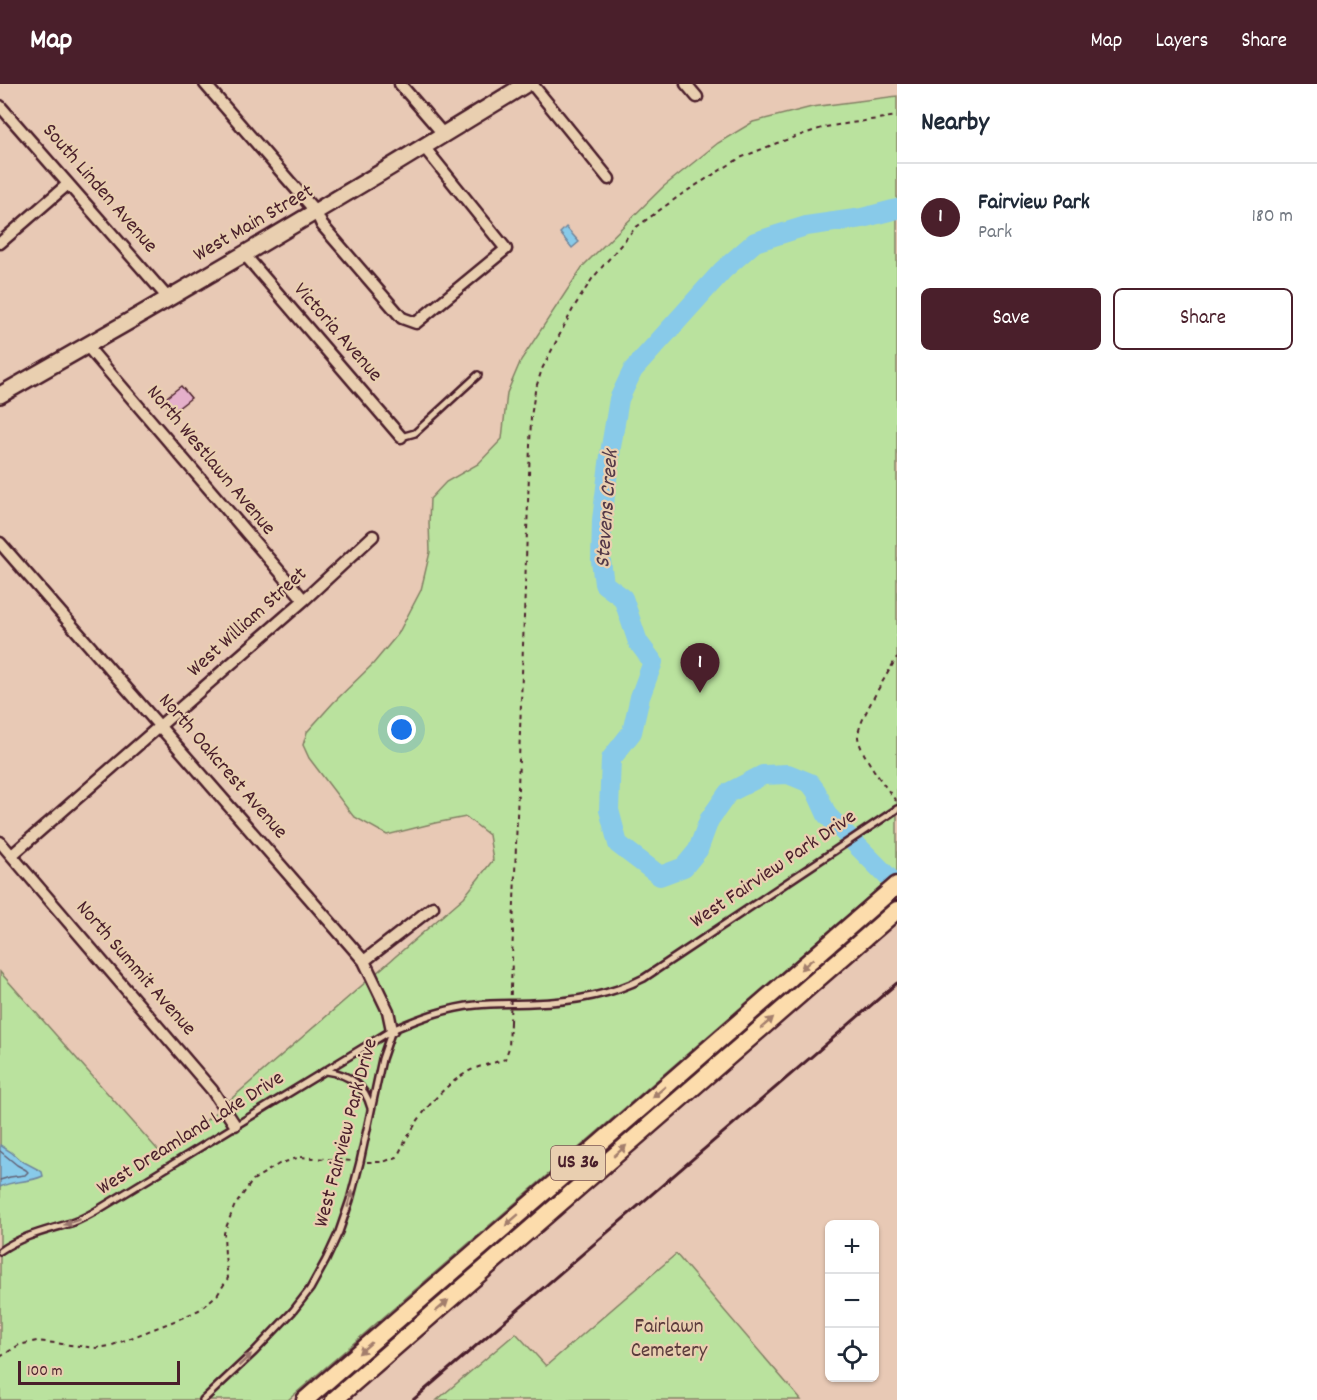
<!DOCTYPE html>
<meta charset="utf-8">
<style>
body{margin:0;font-family:Dekko,sans-serif;background:#f2f2f3;color:#1f2937}
.controls{position:absolute;right:18px;bottom:18px;display:grid;overflow:hidden;border-radius:9px;box-shadow:0 2px 4px #0004}
.controls button{width:54px;height:54px;display:grid;place-items:center;padding:0;border:0;border-bottom:2px solid #e0e1e3;background:#fff;color:#1f2937;font:30px sans-serif}
.scale{position:absolute;left:18px;bottom:15px;width:162px;box-sizing:border-box;padding-left:6px;border:3px solid #4a1f2b;border-top:0;font-size:16px;line-height:21px;white-space:nowrap;color:#4a1f2b;-webkit-text-stroke:4px #e9cfb0;paint-order:stroke}
.you{position:absolute;left:402px;top:646px;width:21px;height:21px;margin:-15px;border:4px solid #fff;border-radius:50%;background:#1a73e8;box-shadow:0 0 0 9px #1a73e833}
.badge{display:grid;place-items:center;width:39px;height:39px;border-radius:50%;background:#4a1f2b;color:#fff;font-size:20px;font-weight:700}
.pin{position:absolute;translate:-50% -50px;filter:drop-shadow(0 2px 3px #0008)}
.pin::after{content:'';position:absolute;top:32px;width:21px;height:18px;background:inherit;clip-path:polygon(0 0,100% 0,50% 100%)}
.list{margin:0;padding:0;list-style:none}
h2{display:flex;justify-content:space-between;align-items:center;height:78px;margin:0;padding:0 24px;font-size:26px}
h2 small{font-size:20px;font-weight:400;color:#747a83}
.list li{display:grid;grid-template-columns:39px 1fr auto;gap:18px;align-items:center;box-sizing:border-box;height:108px;padding:0 24px;border-top:2px solid #e0e1e3}
.list b{display:block;font-size:22px;white-space:nowrap}
.list p{margin:0;font-size:20px;white-space:nowrap;color:#747a83}
.list em{font-size:20px;font-style:normal;color:#747a83}
.actions{display:flex;gap:12px;padding:18px 24px}
.actions a{flex:1;padding:14px 0;border:2px solid #4a1f2b;border-radius:9px;text-align:center;font-size:21px;color:#4a1f2b}
.actions .main{background:#4a1f2b;color:#fff}
.icon{flex:none;width:33px;height:33px;fill:none;stroke:currentColor;stroke-width:2;stroke-linecap:round;stroke-linejoin:round}
.map{position:relative;flex:none;width:897px;height:1316px;overflow:hidden}
header{display:flex;align-items:center;gap:36px;box-sizing:border-box;height:84px;padding:0 30px;background:#4a1f2b;color:#fff}
header strong{font-size:28px}
nav{display:flex;gap:33px;margin-inline-start:auto;font-size:21px}
main{display:flex}
aside{flex:1;background:#fff}
.map>svg:first-child{display:block}
</style>
<header>
<strong>Map</strong>
<nav><a>Map</a><a>Layers</a><a>Share</a></nav>
</header>
<main>
<div class="map">
<svg width="897" height="1316" viewBox="0 0 897 1316">
<rect width="100%" height="100%" fill="#e8c9b5"/>
<filter id="ink" filterUnits="userSpaceOnUse"><feTurbulence type="fractalNoise" baseFrequency=".0167" numOctaves="2"/><feDisplacementMap in="SourceGraphic" scale="12" xChannelSelector="R" yChannelSelector="G"/><feConvolveMatrix kernelMatrix="1 2 1 2 8 2 1 2 1" color-interpolation-filters="sRGB"/></filter>
<g filter="url(#ink)">
<!-- green -->
<path fill="#bae29e" stroke="#828064" stroke-width="1.5" d="M897 12V788L288 1316H0V888L164 1073 464 813 493 776 489 751 466 733 435 739 387 751 353 732 309 674 303 661 307 648 333 619 373 580 398 550 421 506 430 468 429 439 430 415 446 398 478 380 502 355 507 309 521 276 583 182 663 103 718 59 753 38 812 23Z
M676 1170 801 1316H437L516 1249 546 1282Z"/>
<!-- water -->
<path fill="#88cae9" stroke="#6f869d" stroke-width="1.5" d="M566 143 579 158 572 164 560 149Z
M0 1061 11 1068 20 1076 39 1086 42 1088 43 1092C29 1099 13 1096 0 1103Z"/>
<g fill="none" stroke-linecap="round" stroke-linejoin="round">
<!-- shore -->
<path stroke="#636377" stroke-width="1.5" d="M0 1067 17 1081 26 1086 28 1088 25 1091 10 1093 0 1096"/>
<!-- river -->
<path stroke="#88cae9" stroke-width="20" d="M897 125 862 134 806 142 755 158 723 186 633 286 619 315 611 363 602 436 601 477 604 500 623 514 638 558 653 578 640 613 632 648 611 675 609 726 618 760 660 792 684 783 698 766 709 736 728 709 763 691 788 690 810 699 816 707 827 731 897 802"/>
</g>
<!-- building -->
<path fill="#e5b0cb" stroke="#4a1f2b" stroke-width="1.5" d="M181 302 191 314 173 328 163 316Z"/>
<g fill="none" stroke-linecap="round" stroke-linejoin="round">
<!-- lane casing -->
<g stroke="#4a1f2b" stroke-width="10">
<path id="lane" d="M401 353 415 349 478 291
M326 987C349 990 365 1001 371 1024
M0 1167C23 1151 49 1146 74 1138 82 1135 89 1131 96 1127L392 946C420 934 446 924 476 921 495 919 513 920 532 919 571 918 609 912 644 894L897 725
M203 1316 254 1268 293 1227 310 1205 326 1176 339 1148 350 1116 360 1078 382 975 392 946"/>
</g>
<!-- street casing -->
<g stroke="#4a1f2b" stroke-width="15">
<path id="street" d="M205 0 316 128 322 141 402 234 416 239 506 165 424 63
M400 0 444 51
M532 0 609 95
M686 0 697 13
M0 22 168 214
M0 159 68 100
M244 170 401 353
M87 262 304 516
M0 459 364 877 388 927 392 946
M0 758 212 1006 235 1041
M12 771 304 516 373 452
M364 877 433 823"/>
</g>
<!-- secondary casing -->
<g stroke="#4a1f2b" stroke-width="20">
<path id="secondary" d="M0 311C177 211 353 107 526 0"/>
</g>
<!-- primary casing -->
<g stroke="#4a1f2b" stroke-width="21">
<path id="primary" d="M305 1316 897 801
M334 1316 897 826"/>
</g>
<!-- path -->
<path stroke="#4a1f2b" stroke-width="2" stroke-dasharray="4.5 4.5" stroke-linecap="butt" d="M896 717C885 702 860 670 858 653 857 638 888 589 897 573
M511 904 531 333 535 307 542 285 574 223 592 195 635 144 682 110 740 74 777 59 825 43 897 32
M367 1078H383L397 1073C414 1038 438 1003 473 985 483 981 495 979 505 975L509 964 510 938
M0 1273 19 1261 37 1257 96 1264 110 1262 177 1236 199 1226 218 1210 228 1194 225 1172 224 1149 234 1123 253 1096 279 1080 300 1073 352 1077"/>
<!-- lane -->
<use href="#lane" stroke="#e9cfb0" stroke-width="5"/>
<!-- street -->
<use href="#street" stroke="#e9cfb0" stroke-width="10"/>
<!-- secondary -->
<use href="#secondary" stroke="#e9cfb0" stroke-width="15"/>
<!-- primary -->
<use href="#primary" stroke="#fcdcac" stroke-width="16"/>
<!-- rail -->
<path stroke="#4a1f2b" stroke-width="3" d="M413 1316 897 899"/>
<!-- path-bridge -->
<path stroke="#4a1f2b" stroke-width="2" stroke-dasharray="4.5 4.5" stroke-linecap="butt" d="M510 938 511 904"/>
</g>
<!-- one-way arrows -->
<defs><path id="oneway-solid" d="M-6-.8H1V-3.2L6.5 0L1 3.2V.8H-6Z" transform="scale(1.5)"/></defs>
<g fill="#a37e6c">
<use href="#oneway-solid" transform="translate(807 880) rotate(139)"/>
<use href="#oneway-solid" transform="translate(767 939) rotate(-41)"/>
<use href="#oneway-solid" transform="translate(659 1008) rotate(139)"/>
<use href="#oneway-solid" transform="translate(620 1067) rotate(-41)"/>
<use href="#oneway-solid" transform="translate(512 1136) rotate(139)"/>
<use href="#oneway-solid" transform="translate(442 1222) rotate(-41)"/>
<use href="#oneway-solid" transform="translate(365 1264) rotate(139)"/>
</g>
<g fill="#9a776e">
<use href="#oneway-solid" transform="translate(350 1115) rotate(-73)"/>
<use href="#oneway-solid" transform="translate(72 1138) rotate(161)"/>
<use href="#oneway-solid" transform="translate(245 1276) rotate(-43)"/>
</g>
</g>
<g text-anchor="middle" dominant-baseline="central" stroke-width="4.5" stroke-linejoin="round" paint-order="stroke">
<!-- shield labels -->
<rect fill="#e9cfb0" stroke="#7a5453" stroke-width="1.5" x="551" y="1062" width="54" height="34" rx="4.5"/>
<g font-size="20" font-weight="bold" fill="#4a1f2b">
<text x="578" y="1079">US 36</text>
</g>
<!-- street labels -->
<g font-size="21" fill="#4a1f2b" stroke="#e9cfb0">
<text transform="translate(99 105) rotate(49)">South Linden Avenue</text>
<text transform="translate(254 140) rotate(-30)">West Main Street</text>
<text transform="translate(337 249) rotate(49)">Victoria Avenue</text>
<text transform="translate(210 377) rotate(50)">North Westlawn Avenue</text>
<text transform="translate(248 539) rotate(-42)">West William Street</text>
<text transform="translate(222 683) rotate(49)">North Oakcrest Avenue</text>
<text transform="translate(774 786) rotate(-34)">West Fairview Park Drive</text>
<text transform="translate(135 885) rotate(49)">North Summit Avenue</text>
<text transform="translate(347 1049) rotate(-75)">West Fairview Park Drive</text>
<text transform="translate(191 1050) rotate(-32)">West Dreamland Lake Drive</text>
</g>
<!-- park labels -->
<g font-size="21" fill="#5b3c3c" stroke="#e9cfb0">
<text x="669" y="1244">Fairlawn<tspan x="669" dy="24">Cemetery</tspan></text>
</g>
<!-- water labels -->
<g font-size="22" font-style="italic" fill="#533948" stroke="#e9cfb0">
<text transform="translate(608 425) rotate(-86)">Stevens Creek</text>
</g>
</g>
</svg>
<div class="controls">
<button>+</button>
<button>−</button>
<button><svg class="icon" aria-label="locate" viewBox="0 0 24 24"><circle cx="12" cy="12" r="6"/><path d="M12 2v4M12 18v4M2 12h4M18 12h4"/></svg></button>
</div>
<div class="scale">100 m</div>
<div class="you"></div>
<div class="pin badge" style="left:700px;top:609px">1</div>
</div>
<aside>
<h2>Nearby<small></small></h2>
<ul class="list">
<li><span class="badge">1</span><div><b>Fairview Park</b><p>Park</p></div><em>180 m</em></li>
</ul>
<div class="actions"><a class="main">Save</a><a>Share</a></div>
</aside>
</main>
